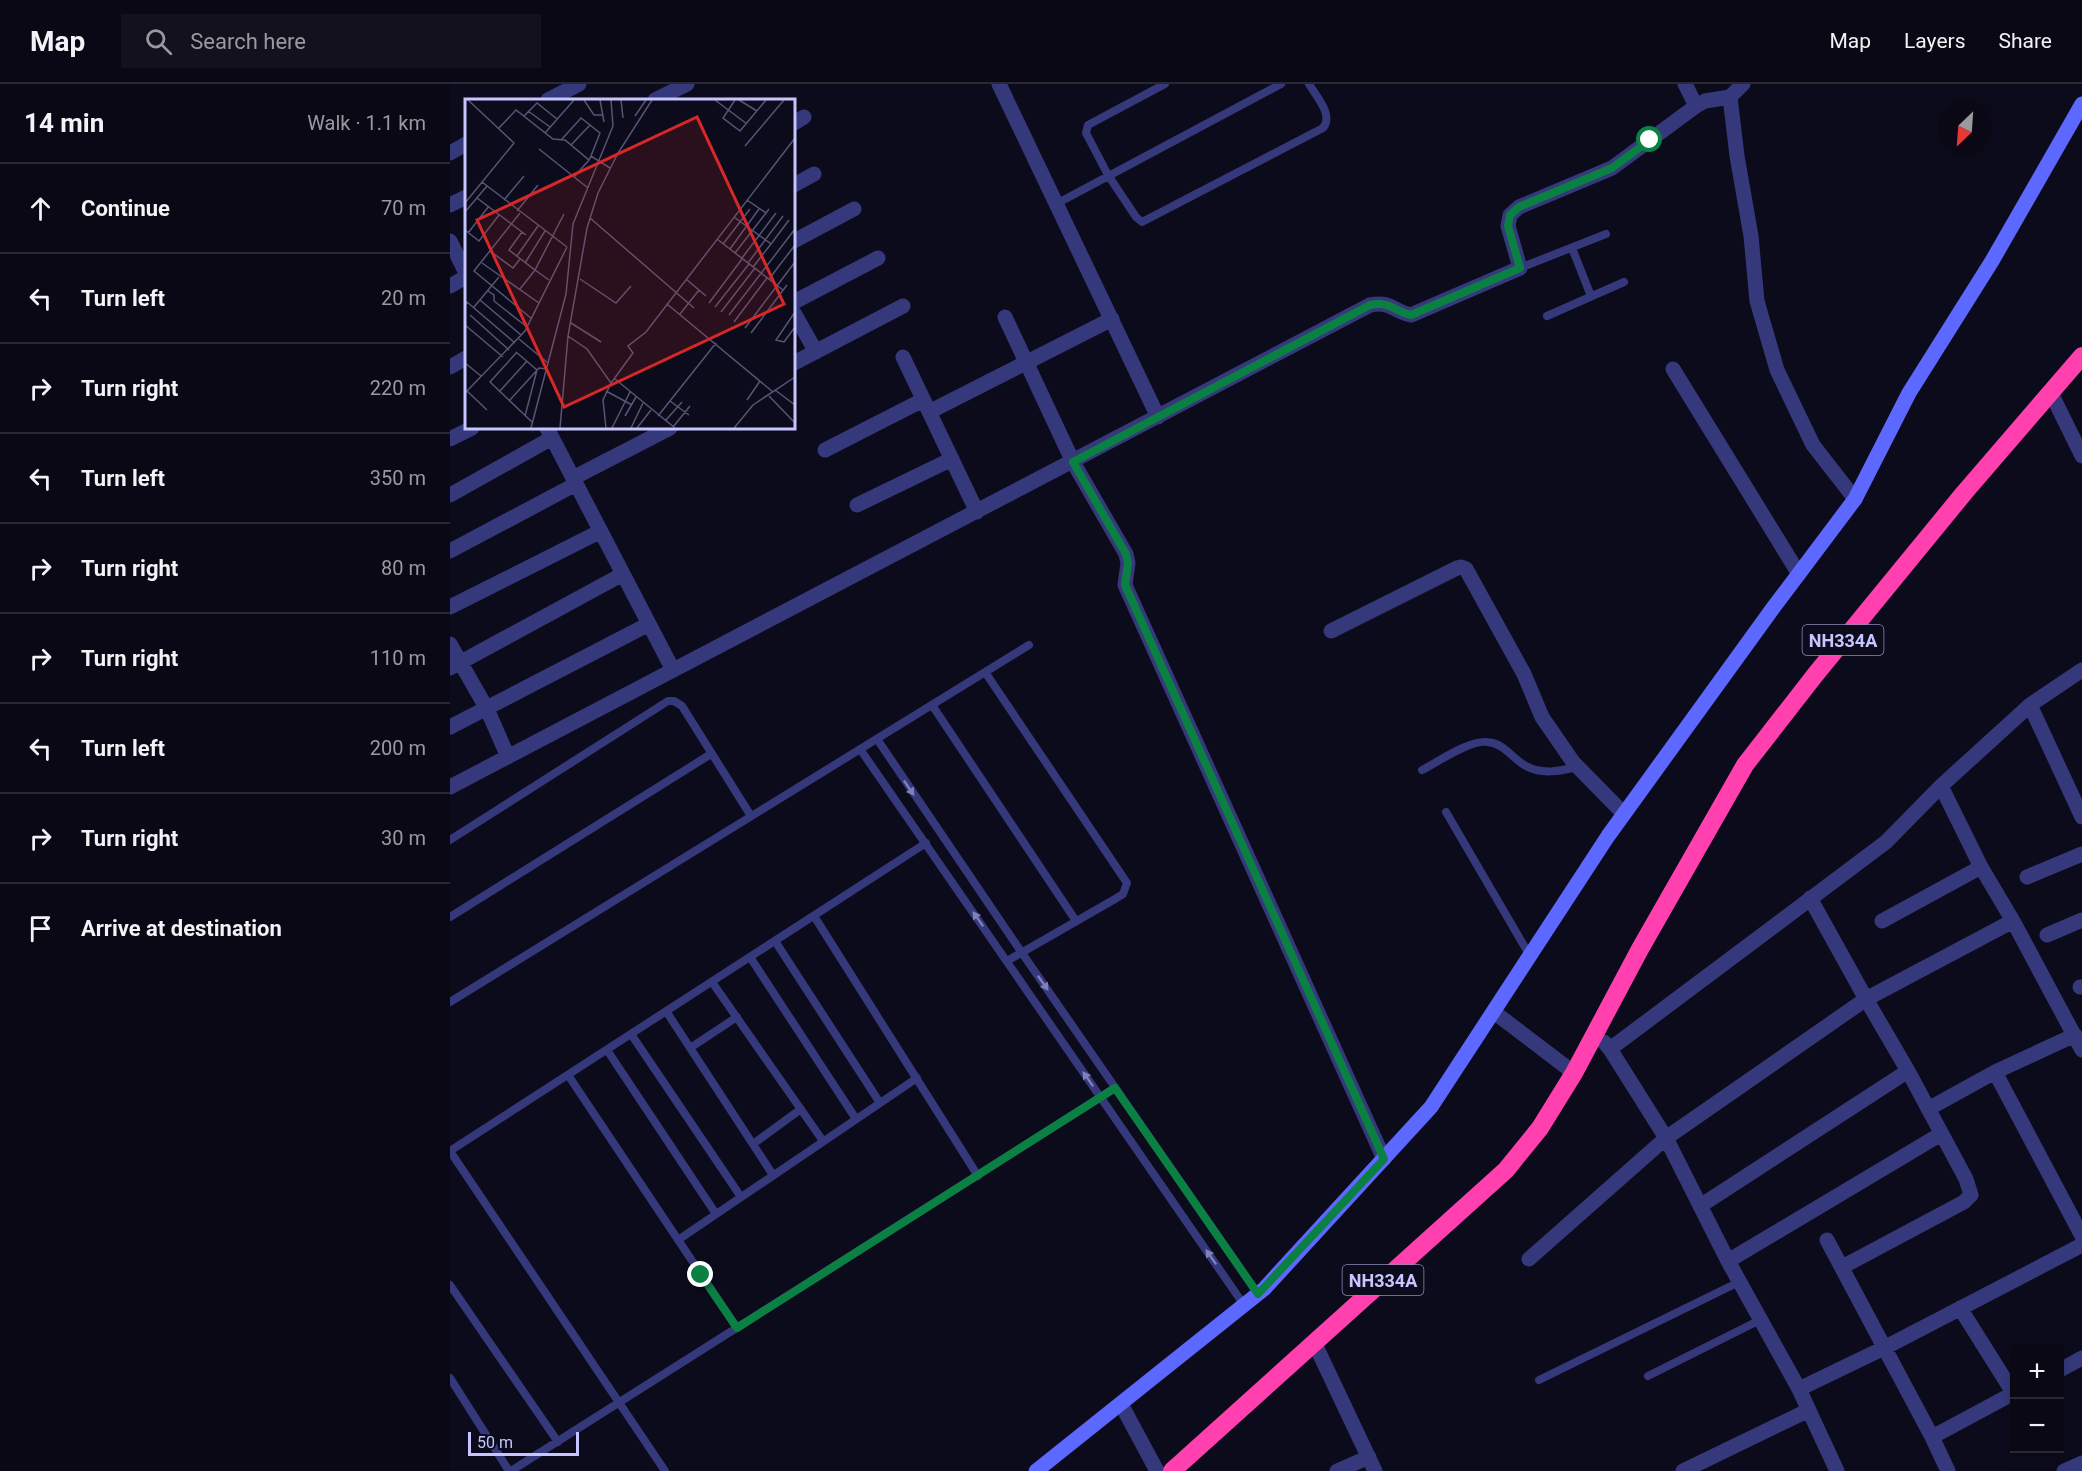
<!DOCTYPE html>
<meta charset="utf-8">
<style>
body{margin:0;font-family:Roboto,sans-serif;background:#12111d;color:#f1f3f6}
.controls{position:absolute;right:18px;bottom:18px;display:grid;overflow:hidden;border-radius:0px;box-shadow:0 3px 9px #0003}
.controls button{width:54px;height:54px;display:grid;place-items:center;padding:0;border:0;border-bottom:2px solid #292934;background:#090814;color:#f1f3f6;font:30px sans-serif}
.compass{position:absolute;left:1488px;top:18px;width:54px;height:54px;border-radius:50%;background:#090814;box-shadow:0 3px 9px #0003;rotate:205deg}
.scale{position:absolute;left:18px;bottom:15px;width:111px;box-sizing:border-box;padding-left:6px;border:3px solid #c6c5ff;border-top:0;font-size:16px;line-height:21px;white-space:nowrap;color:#c6c5ff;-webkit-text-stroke:4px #0c0b1b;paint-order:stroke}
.stop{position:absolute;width:18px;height:18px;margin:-14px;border:4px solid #0b8043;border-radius:50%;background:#fff}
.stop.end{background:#0b8043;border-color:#fff;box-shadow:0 2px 6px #0008}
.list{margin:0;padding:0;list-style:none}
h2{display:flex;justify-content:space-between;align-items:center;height:78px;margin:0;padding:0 24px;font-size:26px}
h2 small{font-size:20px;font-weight:400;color:#999aa0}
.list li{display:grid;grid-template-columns:39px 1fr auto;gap:18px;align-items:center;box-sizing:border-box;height:90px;padding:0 24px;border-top:2px solid #292934}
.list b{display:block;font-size:22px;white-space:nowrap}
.list em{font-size:20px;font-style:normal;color:#999aa0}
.icon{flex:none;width:33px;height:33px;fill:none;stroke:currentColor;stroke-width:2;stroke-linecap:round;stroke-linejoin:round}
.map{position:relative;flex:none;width:1632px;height:1387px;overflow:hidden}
header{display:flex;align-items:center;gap:36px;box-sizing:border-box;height:84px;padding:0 30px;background:#090814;border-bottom:2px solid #292934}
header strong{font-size:28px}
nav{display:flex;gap:33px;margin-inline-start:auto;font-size:21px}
.search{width:420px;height:54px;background:#12111d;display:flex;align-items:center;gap:15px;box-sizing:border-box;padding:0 21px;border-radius:0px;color:#999aa0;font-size:22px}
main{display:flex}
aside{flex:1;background:#090814}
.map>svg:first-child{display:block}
</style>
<header>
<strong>Map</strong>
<div class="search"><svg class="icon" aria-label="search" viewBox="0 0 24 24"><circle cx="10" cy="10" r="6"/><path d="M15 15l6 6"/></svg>Search here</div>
<nav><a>Map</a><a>Layers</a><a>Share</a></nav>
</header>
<main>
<aside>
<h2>14 min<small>Walk · 1.1 km</small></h2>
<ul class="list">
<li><svg class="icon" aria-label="ahead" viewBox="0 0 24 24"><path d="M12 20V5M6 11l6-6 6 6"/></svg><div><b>Continue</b></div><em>70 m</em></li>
<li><svg class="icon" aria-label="left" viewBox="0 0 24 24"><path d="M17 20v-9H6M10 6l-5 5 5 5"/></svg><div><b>Turn left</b></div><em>20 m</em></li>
<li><svg class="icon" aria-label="right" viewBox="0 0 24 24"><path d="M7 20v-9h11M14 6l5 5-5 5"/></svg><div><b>Turn right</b></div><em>220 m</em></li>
<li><svg class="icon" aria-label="left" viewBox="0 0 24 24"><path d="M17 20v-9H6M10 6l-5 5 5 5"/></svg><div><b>Turn left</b></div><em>350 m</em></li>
<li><svg class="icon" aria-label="right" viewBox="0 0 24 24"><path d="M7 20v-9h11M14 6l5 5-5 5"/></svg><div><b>Turn right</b></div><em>80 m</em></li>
<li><svg class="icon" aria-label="right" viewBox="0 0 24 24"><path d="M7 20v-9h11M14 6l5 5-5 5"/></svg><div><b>Turn right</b></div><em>110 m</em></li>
<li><svg class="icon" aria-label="left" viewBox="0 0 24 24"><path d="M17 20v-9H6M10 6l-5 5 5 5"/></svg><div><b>Turn left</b></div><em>200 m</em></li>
<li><svg class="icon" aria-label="right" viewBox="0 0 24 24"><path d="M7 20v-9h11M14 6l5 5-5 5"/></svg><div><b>Turn right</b></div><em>30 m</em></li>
<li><svg class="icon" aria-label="arrive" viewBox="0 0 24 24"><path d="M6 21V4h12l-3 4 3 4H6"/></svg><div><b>Arrive at destination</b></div></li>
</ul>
</aside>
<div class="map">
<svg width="1632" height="1387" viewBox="0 0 1632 1387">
<rect width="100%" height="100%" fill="#0c0b1b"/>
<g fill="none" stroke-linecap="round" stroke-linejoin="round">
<!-- lane -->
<path stroke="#35397b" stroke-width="8" d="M715 0 638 41 636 49 658 91 686 133 692 138 873 44C884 31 866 12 859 0
M606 120 831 0
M1122 164 1141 212
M1070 184 1156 150
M1097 232 1174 198
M535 588 677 799 673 810 665 815 557 877
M482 621 626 837
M427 655 572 869 808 1210
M410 665 794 1221
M972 686C988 678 1019 656 1037 658 1055 659 1062 675 1076 682 1092 691 1110 687 1127 683
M996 728 1080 872
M0 756 218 617H224L232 622 301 732
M364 832 528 1092
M0 833 261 670
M325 857 430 1019
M300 873 406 1035
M262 898 373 1057
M0 918 579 561
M216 927 323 1091
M181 950 291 1113
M240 964 287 933
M157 966 266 1130
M118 991 287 1244
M303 1060 351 1025
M0 1067 476 759
M0 1067 215 1387
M228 1156 467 994
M0 1201 108 1358
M1198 1292 1310 1236
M0 1294 59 1387
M1089 1296 1289 1198
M61 1387 665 1004"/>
<!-- street -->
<path stroke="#35397b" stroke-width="15" d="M549 0 708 333
M1235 0 1246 22
M1293 0 1280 13 1287 72 1301 152 1307 217 1327 286 1363 361 1405 415
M98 16 129 0
M205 16 237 0
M344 39 354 33
M0 69 16 60
M344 101 364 90
M0 121 16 113
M0 157 16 189
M344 157 404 125
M0 202 16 193
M344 218 428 174
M344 229 366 268
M555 233 623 378 676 470 678 479 675 501 934 1075
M453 273 527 428
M344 279 453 222
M0 283 16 274
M1223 285 1349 490
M1601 309 1632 372
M479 328 662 235
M97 344 223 586
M0 355 22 344
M375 366 473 316
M123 394 220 344
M0 411 102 354
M407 421 502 375
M0 467 126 400
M0 523 151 447
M881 547 1007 484 1011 483 1016 485 1074 590 1092 633 1123 678 1174 730
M0 560 37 625 58 673
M0 584 173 490
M1580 621 1632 733
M0 643 199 540
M1491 702 1531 783 1563 837 1632 966
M0 703 920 221C942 217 942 227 961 231L1070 184 1058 142 1060 131 1069 123 1162 84 1246 22 1255 17 1280 13
M1577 793 1632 770
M1360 814 1416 915 1563 837
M1432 837 1531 783
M1597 851 1632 836
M1630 903H1632
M1044 928 1124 989
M1154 958 1160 965 1216 1054 1278 1177 1349 1305 1387 1387
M1160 965 1436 758 1491 702 1580 621 1632 586
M1545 988 1625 951
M1478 1025 1545 988 1632 1152
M1250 1122 1458 987
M1377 1156 1482 1353 1498 1387
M1079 1175 1216 1054 1416 915 1458 987 1516 1095 1521 1111 1514 1118 1392 1183
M1278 1177 1491 1050
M1510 1224 1564 1310
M864 1258 925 1387
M1610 1286 1632 1274
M1349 1305 1434 1264 1632 1161
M671 1320 707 1387
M1482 1353 1564 1309
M887 1387 919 1373
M1233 1387 1359 1326
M1614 1387 1632 1379"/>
<!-- secondary -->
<path stroke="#5c68ff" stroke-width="15" d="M586 1387 814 1205 981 1023 1158 752 1323 524 1405 415 1459 309 1542 177 1632 20"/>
<!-- highway -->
<path stroke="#ff40ae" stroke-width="18" d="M722 1387 1056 1086 1090 1044 1124 989 1190 865 1295 681 1365 591 1514 409 1632 272"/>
</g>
<!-- one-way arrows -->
<defs><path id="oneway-solid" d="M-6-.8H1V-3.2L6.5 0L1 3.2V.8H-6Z" transform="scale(1.5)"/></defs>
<g fill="#7e7fbd">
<use href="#oneway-solid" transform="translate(459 704) rotate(56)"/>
<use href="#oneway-solid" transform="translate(528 835) rotate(-125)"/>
<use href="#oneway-solid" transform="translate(593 899) rotate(55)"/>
<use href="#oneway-solid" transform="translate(638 995) rotate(-125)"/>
<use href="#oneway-solid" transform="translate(761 1173) rotate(-125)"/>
</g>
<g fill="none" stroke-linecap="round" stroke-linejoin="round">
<!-- route -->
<path stroke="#0b8043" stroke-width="8" d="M251 1191 287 1244 665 1004 808 1210 934 1075 675 501 678 479 676 470 623 378 920 221C942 217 942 227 961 231L1070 184 1058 142 1060 131 1069 123 1162 84 1200 56"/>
</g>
<g text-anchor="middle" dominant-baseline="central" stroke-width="6" stroke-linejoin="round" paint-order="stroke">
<!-- shield labels -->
<g fill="#0c0b1b" stroke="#8e8dbb" stroke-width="1.5">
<rect x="1352.5" y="541" width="81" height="30" rx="4.5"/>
<rect x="892.5" y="1181" width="81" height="30" rx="4.5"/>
</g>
<g font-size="18" font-weight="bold" fill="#c6c5ff">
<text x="1393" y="556">NH334A</text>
<text x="933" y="1196">NH334A</text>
</g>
</g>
<!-- overview -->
<g transform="translate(15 15)">
<rect width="330" height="330" fill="#0c0b1b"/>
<path fill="none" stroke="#565576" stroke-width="1.5" d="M119 1 129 16H138M135 1 139 23M156 1 158 19M250 1 282 25M270 1 258 19 275 32 301 1M274 1 292 12M63 12 85 28M59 17 72 4 92 20M170 17 181 1M34 29 51 11 88 40 100 41 124 61 126 57 145 69M80 34 109 1M97 40 116 19 135 34 126 57M106 46 125 26M280 47 319 1M74 50 123 89M109 78 124 61M17 83 102 148M12 99 61 136M39 101 59 77M282 101 301 114 304 110M0 104 49 44 3 1M52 112 73 86M0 113 22 87M55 114 9 172 67 220M269 118 306 145 288 168M125 119 229 209M0 131 14 142 34 116M57 133 44 151 70 171 99 115M3 134 24 107M252 140 318 191M258 145 285 110M306 145 324 121M265 150 294 110M25 152 48 169 55 160M270 154 301 114M52 157 73 127M277 159 311 114M17 164 74 204M60 164 80 132M283 164 318 117M115 180 151 204 166 187M221 180 241 197M304 180 330 146M55 190 70 171 84 181M23 192 29 196V202L62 228M15 201 56 236M244 204 277 160M202 205 308 293M0 206 2 203 50 244M9 208 34 178M250 208 284 165M256 213 290 169M330 213 311 241 319 243 330 228M215 215 234 191M5 216 44 251M264 216 330 130M269 223 302 179M106 224 136 243M0 226 38 258M280 229 330 163M286 234 322 186M103 237 122 250 146 284 138 301 141 329M54 240 83 264M51 253 72 271 60 317M52 253 25 283 67 323M0 264 16 277M150 280 210 329M146 284 168 254 163 247 181 233 330 39M310 291 330 306M2 292 22 311M141 292 167 306M34 293 62 262M0 294 60 232 102 148M304 297 330 324M282 301 295 282M44 302 74 269 82 270M205 302 224 316M160 317 171 298M193 317 251 244M200 322 217 303M208 328 225 307M66 329 101 195 108 125 148 27 146 1M95 329 103 237 122 129 133 94 153 54 187 1M147 329 165 293M166 329 178 304M172 329 186 311M269 329 288 306 330 278"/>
<path fill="#d62828" fill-opacity="0.15" stroke="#d62828" stroke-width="3" d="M232 18 319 205 99 308 12 121Z"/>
<rect width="330" height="330" fill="none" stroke="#c6c5ff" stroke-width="3"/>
</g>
</svg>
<div class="controls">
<button>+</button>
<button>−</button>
</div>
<svg class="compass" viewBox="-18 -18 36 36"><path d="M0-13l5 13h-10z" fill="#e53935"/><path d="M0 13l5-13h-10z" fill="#999aa0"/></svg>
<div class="scale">50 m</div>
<div class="stop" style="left:1200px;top:56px"></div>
<div class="stop end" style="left:251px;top:1191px"></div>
</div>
</main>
